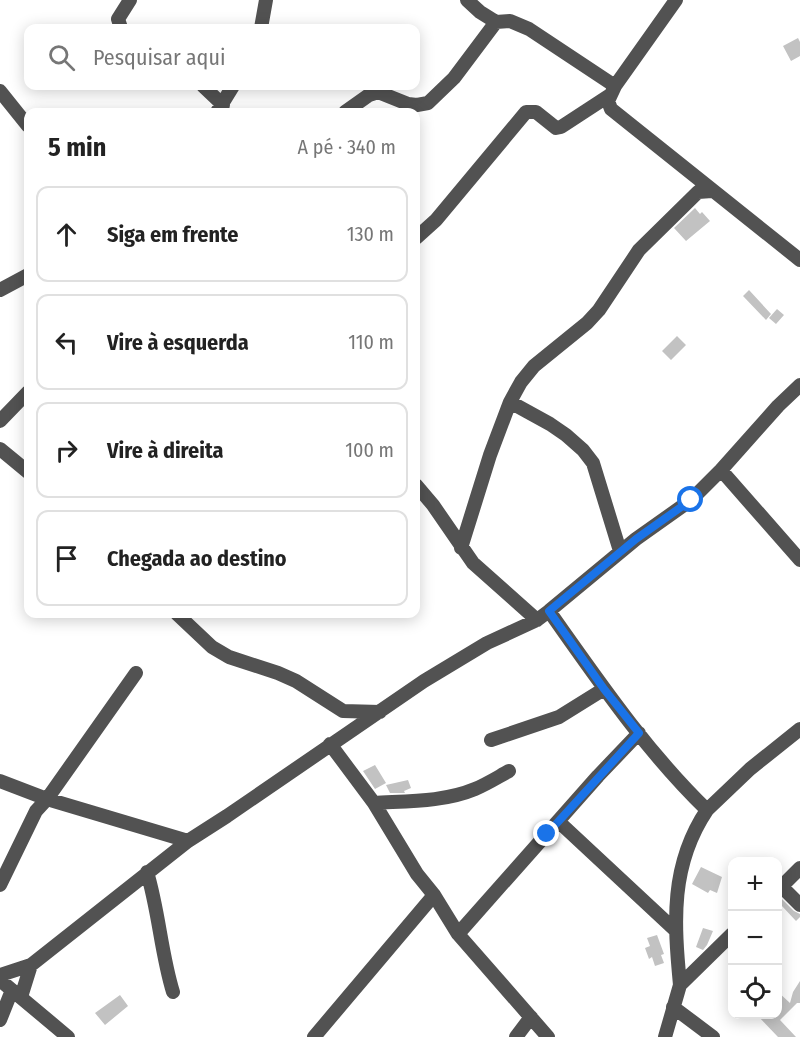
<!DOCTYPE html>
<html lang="pt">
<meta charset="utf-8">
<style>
body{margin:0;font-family:"Fira Sans Condensed",sans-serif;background:#f2f2f2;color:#222}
.controls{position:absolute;right:18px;bottom:18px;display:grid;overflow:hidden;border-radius:12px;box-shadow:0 3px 15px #0003}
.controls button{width:54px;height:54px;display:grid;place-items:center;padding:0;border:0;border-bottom:2px solid #e0e0e0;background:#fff;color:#222;font:30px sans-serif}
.stop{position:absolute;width:18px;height:18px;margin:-14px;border:4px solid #1a73e8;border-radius:50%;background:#fff}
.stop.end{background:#1a73e8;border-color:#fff;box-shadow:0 2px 6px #0008}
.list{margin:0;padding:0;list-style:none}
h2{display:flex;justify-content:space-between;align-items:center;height:78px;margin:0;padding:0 24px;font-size:26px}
h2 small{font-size:20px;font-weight:400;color:#767676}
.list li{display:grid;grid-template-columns:39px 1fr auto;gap:18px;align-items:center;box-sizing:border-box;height:96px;margin:0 12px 12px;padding:0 12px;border:2px solid #e0e0e0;border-radius:12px}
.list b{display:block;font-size:22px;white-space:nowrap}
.list em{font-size:20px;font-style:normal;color:#767676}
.icon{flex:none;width:33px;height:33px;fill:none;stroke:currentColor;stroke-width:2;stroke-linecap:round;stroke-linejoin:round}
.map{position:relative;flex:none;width:800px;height:1037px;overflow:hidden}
.search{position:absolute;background:#fff;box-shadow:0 3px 15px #0003;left:24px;top:24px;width:396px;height:66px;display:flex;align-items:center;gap:15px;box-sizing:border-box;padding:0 21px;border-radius:12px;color:#767676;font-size:22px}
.panel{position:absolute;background:#fff;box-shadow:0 3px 15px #0003;left:24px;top:108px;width:396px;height:510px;border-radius:12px}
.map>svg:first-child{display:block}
</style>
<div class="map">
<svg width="800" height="1037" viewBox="0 0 800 1037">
<rect width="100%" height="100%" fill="#fff"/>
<!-- building -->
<path fill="#c2c2c2" d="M798 38 800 42V56L791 61 783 46Z
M695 208 700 214 702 212 710 221 686 241 674 228Z
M749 290 771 314 766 320 743 296Z
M777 309 784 315 776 324 769 318Z
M677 336 686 345 671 360 662 351Z
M375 765 386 783 375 789 363 771Z
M408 780 411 788 404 791 405 793H390L386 785Z
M701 867 722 877 717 893 710 890 708 893 692 884Z
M781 898 794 911 800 914V917L796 921 781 905 777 909V899Z
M703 928 713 931 707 945 703 950 696 947Z
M657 935 664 954 661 955 664 963 655 966 652 957 649 959 645 948 650 946 647 938Z
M800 981V1003H797L780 1020 796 1037H778L756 1014H777V991L790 1003 793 992Z
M120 995 128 1006 105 1025 95 1013Z"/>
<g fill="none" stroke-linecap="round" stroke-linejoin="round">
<!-- minor -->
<path stroke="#525252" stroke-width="14" d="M467 0 480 12 496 22 510 21 529 29 615 86
M676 0 615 86 608 101 611 109 800 260
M121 28 118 19 130 0
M261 28 266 0
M203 86 223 105
M0 91 28 126
M217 112 233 86
M345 112 369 95 378 92 408 104 417 105 428 103 454 78 496 22
M416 238 436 220 526 112H536L556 128 561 127 610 95
M0 290 28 275
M510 402 550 424 566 435 583 450 593 463 620 551
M0 421 28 392
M0 449 28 472
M721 470 800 560
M416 485 433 505 473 563 537 620
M461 548 490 455 510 402 521 382 534 366 587 323 599 310 639 250 698 192 712 191
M549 611C598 680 646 751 707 810 670 865 674 922 680 985
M177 614 212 647 229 657 278 673 296 681 343 711 380 712
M491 740 559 717 604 689
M330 744 374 803 417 874 434 895 458 934 548 1037
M0 781 47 799 188 841
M374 803C407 801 444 802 475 789 487 784 498 777 509 771
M707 810 750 769 800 729
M559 822 675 930
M147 872C159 912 161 953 173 992
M0 885 36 811 47 799 136 673
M781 886 800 905
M778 890 800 868
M458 934 598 776 639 733
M0 975 31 965 188 841 227 816 424 681 487 643 537 620 549 611 636 539 691 500 721 470 778 406 800 385
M0 980 68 1037
M21 997 31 965
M673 1007 713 1037
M0 1020 12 990
M314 1037 434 895
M516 1037 531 1017
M665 1037 680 985 732 934"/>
</g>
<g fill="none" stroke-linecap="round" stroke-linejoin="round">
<!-- route -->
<path stroke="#1a73e8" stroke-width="8" d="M547 834 639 733 604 689 549 611 636 539 691 500"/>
</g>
</svg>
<div class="controls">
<button>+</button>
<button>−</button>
<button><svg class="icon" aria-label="locate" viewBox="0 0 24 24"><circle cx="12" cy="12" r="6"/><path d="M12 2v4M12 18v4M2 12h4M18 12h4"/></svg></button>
</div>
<div class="stop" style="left:691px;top:500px"></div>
<div class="stop end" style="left:547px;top:834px"></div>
<div class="search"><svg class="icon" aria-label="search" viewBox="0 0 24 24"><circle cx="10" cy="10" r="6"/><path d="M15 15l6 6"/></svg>Pesquisar aqui</div>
<section class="panel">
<h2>5 min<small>A pé · 340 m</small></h2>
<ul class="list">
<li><svg class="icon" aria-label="ahead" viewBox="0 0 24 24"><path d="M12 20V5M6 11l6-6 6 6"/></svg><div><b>Siga em frente</b></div><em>130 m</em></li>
<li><svg class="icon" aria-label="left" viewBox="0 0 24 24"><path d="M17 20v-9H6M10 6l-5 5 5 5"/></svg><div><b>Vire à esquerda</b></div><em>110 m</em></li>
<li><svg class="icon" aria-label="right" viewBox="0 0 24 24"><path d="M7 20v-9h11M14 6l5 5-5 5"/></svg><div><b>Vire à direita</b></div><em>100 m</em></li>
<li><svg class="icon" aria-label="arrive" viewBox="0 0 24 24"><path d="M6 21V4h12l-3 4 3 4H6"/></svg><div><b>Chegada ao destino</b></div></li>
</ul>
</section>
</div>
